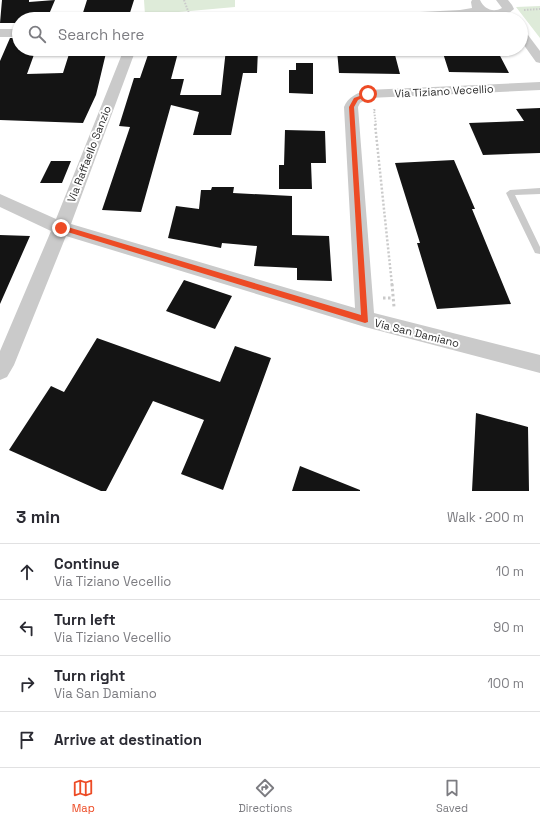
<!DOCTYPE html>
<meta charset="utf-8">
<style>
body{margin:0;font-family:"Space Grotesk",sans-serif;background:#f2f2f3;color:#2b2b33}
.stop{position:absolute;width:12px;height:12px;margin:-9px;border:3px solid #ed4b25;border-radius:50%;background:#fff}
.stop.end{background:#ed4b25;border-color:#fff;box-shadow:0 1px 4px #0008}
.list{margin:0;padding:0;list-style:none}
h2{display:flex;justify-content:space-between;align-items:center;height:52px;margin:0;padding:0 16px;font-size:17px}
h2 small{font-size:13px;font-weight:400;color:#7c7c81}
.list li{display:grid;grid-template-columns:26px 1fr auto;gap:12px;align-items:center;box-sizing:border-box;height:56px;padding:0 16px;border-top:1px solid #e1e1e2}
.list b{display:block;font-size:15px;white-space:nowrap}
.list p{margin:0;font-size:13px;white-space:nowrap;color:#7c7c81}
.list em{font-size:13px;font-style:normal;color:#7c7c81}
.icon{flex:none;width:22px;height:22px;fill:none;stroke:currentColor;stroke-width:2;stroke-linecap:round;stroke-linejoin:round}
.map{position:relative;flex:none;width:540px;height:491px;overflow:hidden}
.search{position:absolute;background:#fff;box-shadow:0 1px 3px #0004;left:12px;right:12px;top:12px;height:44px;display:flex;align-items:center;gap:10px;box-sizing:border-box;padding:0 14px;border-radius:22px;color:#7c7c81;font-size:15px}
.sheet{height:276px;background:#fff}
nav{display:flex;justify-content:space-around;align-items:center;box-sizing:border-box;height:56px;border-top:1px solid #e1e1e2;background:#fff;font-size:11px;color:#7c7c81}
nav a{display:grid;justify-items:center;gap:2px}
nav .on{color:#ed4b25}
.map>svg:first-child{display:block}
</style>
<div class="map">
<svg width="540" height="491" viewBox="0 0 540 491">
<rect width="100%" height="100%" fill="#fff"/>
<!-- green -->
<path fill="#deebd9" d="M144 0H235V7L145 15Z
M540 6V38L516 7Z"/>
<!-- building -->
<path fill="#141414" d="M2 0H29V2L55 0 47 19H19V28H15L17 23H0Z
M87 0H134L128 19H81Z
M10 38H19V49H36L27 74 63 73 69 54 106 53 96 95 83 123 0 120V61Z
M150 49H179L171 79H184L180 95H221L226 49H258L257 73H243L231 135H193L199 112 171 105 141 212 102 210 130 127 119 126 134 78H140Z
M337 50 394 51 400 74 339 73Z
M442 50H497L509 73 449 72Z
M296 63H313V94L289 93V70H296Z
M540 108V153L483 155 469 123 524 121 516 109Z
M285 130 325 131 326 163H311L312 189H279V165H284Z
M454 160 475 209H472L511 304 437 309 417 243H420L395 163Z
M51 161H71L62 183H40Z
M212 187H234L233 193 292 196V235L329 236 332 281 297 280V268L254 266 257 246 222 243 221 248 168 238 176 206 199 209 201 190H211Z
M0 235 30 236 0 304Z
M184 280 232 296 215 329 166 311Z
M97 338 220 382 235 346 271 358 223 490 181 474 204 420 153 401 106 491H101L9 450 51 386 64 392Z
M476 413 528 427 529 491H472Z
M300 466 360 490V491H292Z"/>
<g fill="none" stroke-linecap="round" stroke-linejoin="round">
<!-- path-far2 -->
<path stroke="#cacaca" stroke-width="2" stroke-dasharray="1.5 1.5" stroke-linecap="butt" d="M184 0 191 19
M524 10 540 9
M376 125 374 110H376"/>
<!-- path-far1 -->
<path stroke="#cacaca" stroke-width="2.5" stroke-dasharray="2 2" stroke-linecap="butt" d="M375 124 392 285"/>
<!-- path -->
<path stroke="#cacaca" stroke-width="3" stroke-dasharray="2.5 2.5" stroke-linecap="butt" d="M392 284 394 307
M383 298H393"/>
<!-- service -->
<path fill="#cacaca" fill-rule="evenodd" d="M540 188V194L515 195 540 247V254L535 253 506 193 510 190Z"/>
<!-- minor -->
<path fill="#cacaca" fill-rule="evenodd" d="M472 0H480C484 9 493 13 502 8L496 0H508L512 5 514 9 508 14 496 17 479 13 460 16 407 19H334L336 17 340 16 460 10 472 8 471 2Z
M0 29H19V37H0Z
M521 29 525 31 540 51V63L536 62 521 41Z
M124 49H136L71 224 355 308 344 107C348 97 357 93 367 90L540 82V90L369 98 360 103 358 107 374 313 540 355V373L365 327 66 236 14 365 7 377 0 380V351L51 231 0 207V194L56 219Z"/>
</g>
<!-- route -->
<path fill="#ed4b25" d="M368 93H369V95L358 100 354 107 368 322 365 323 61 230 58 228 61 225 361 315 349 107 354 98Z"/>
<g text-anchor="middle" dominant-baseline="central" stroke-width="4" stroke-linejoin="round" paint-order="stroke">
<!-- street labels -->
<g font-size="11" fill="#2d2d2d" stroke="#fff">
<text transform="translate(444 91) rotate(-3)">Via Tiziano Vecellio</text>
<text transform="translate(89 154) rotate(-69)">Via Raffaello Sanzio</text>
<text transform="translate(417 333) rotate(14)">Via San Damiano</text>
</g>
</g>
</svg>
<div class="stop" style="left:368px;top:94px"></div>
<div class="stop end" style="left:61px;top:228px"></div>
<div class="search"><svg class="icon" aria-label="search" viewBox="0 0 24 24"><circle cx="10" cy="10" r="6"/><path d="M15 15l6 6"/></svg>Search here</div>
</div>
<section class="sheet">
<h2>3 min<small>Walk · 200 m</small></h2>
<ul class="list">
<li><svg class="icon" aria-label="ahead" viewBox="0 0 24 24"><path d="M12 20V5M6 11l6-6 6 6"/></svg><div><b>Continue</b><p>Via Tiziano Vecellio</p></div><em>10 m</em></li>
<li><svg class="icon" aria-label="left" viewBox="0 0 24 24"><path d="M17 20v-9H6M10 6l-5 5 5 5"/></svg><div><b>Turn left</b><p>Via Tiziano Vecellio</p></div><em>90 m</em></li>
<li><svg class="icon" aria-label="right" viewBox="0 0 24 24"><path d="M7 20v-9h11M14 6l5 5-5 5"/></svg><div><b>Turn right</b><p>Via San Damiano</p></div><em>100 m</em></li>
<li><svg class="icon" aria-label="arrive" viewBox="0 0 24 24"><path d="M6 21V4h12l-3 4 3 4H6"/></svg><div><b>Arrive at destination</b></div></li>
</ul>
</section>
<nav>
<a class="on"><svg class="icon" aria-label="map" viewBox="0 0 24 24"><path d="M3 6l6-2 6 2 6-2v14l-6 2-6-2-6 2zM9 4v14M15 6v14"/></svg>Map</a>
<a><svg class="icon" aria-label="directions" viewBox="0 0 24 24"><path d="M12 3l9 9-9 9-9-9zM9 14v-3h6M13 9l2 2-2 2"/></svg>Directions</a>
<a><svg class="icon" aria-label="saved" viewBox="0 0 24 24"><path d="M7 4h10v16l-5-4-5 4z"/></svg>Saved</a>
</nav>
